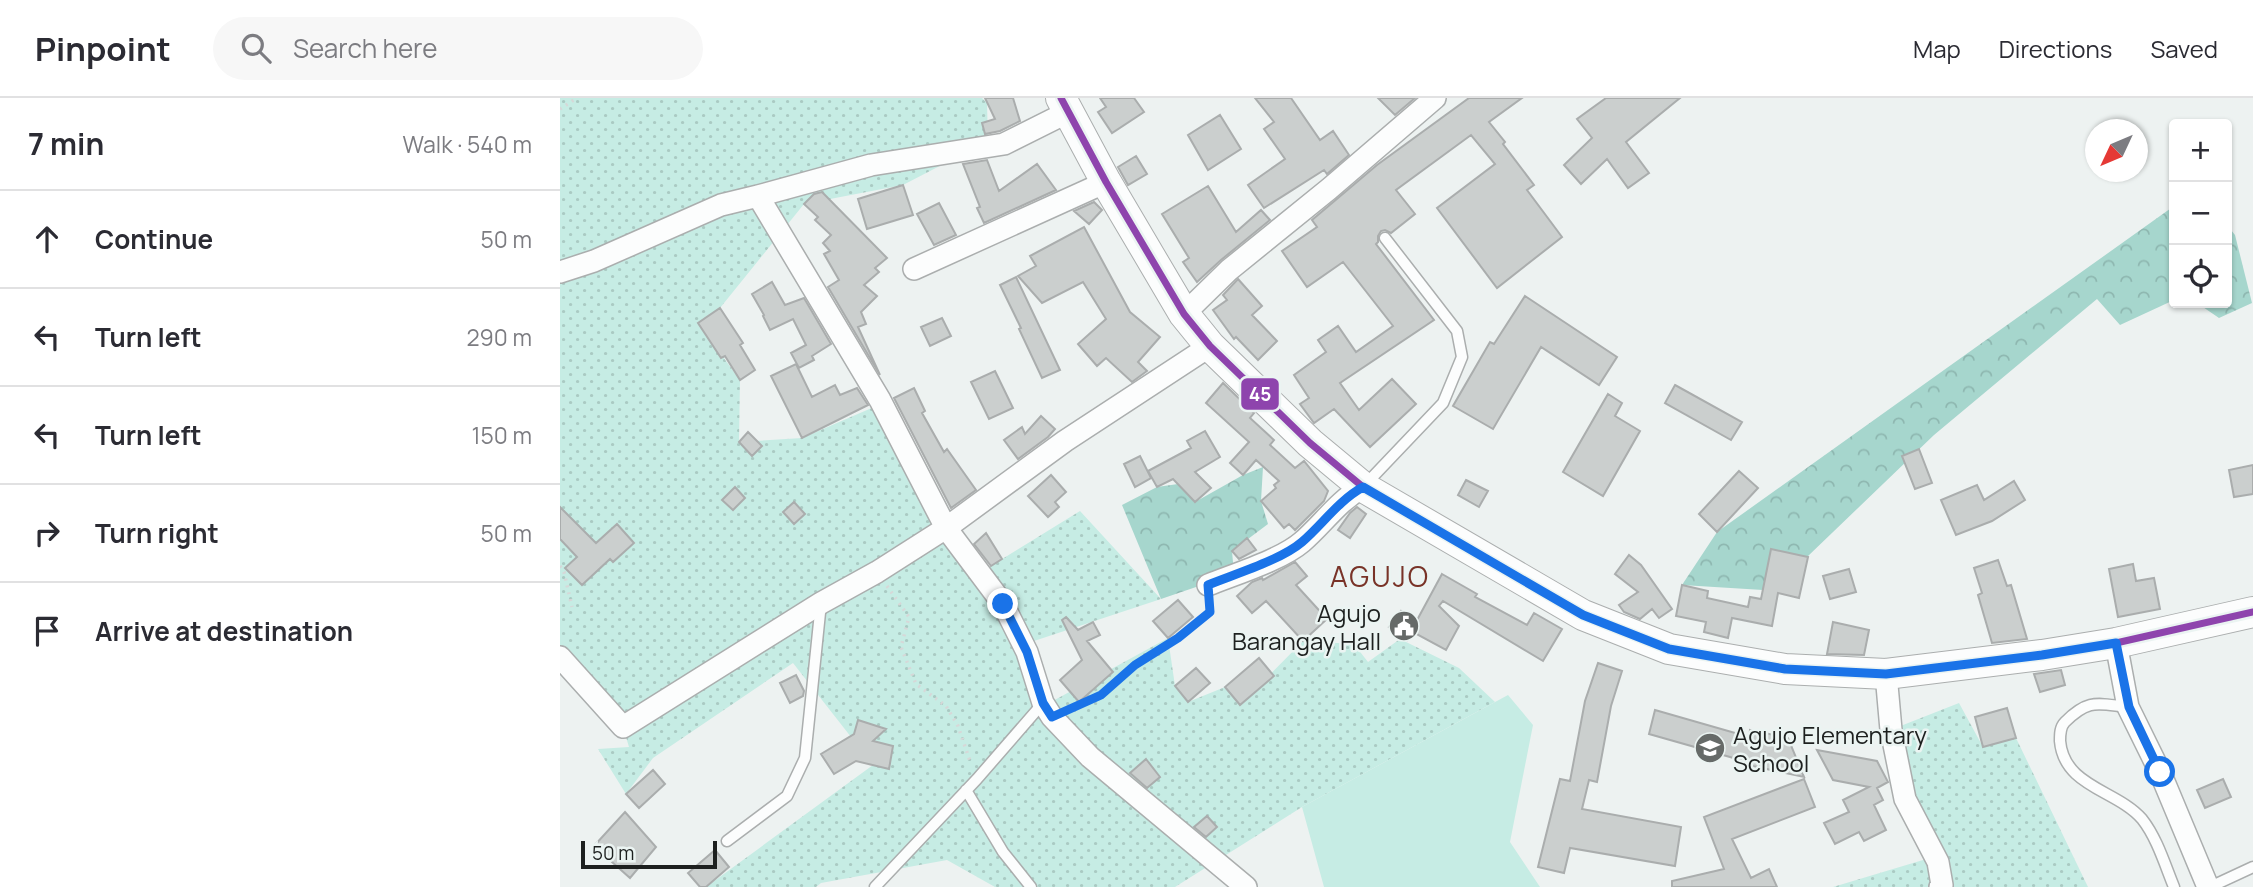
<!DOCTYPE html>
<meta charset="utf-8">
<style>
body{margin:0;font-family:Manrope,sans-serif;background:#f7f7f7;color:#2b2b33}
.controls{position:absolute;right:21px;top:21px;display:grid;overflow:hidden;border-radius:7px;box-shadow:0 2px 5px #0004}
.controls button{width:63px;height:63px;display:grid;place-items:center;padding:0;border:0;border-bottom:2px solid #e1e1e2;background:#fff;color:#2b2b33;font:35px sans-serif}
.compass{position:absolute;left:1525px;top:21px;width:63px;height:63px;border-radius:50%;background:#fff;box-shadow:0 2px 5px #0004;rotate:226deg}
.scale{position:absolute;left:21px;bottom:18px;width:136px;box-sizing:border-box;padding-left:7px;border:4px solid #1d201f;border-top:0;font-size:19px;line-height:24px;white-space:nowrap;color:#1d201f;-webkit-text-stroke:5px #ebf4f2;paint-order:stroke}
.stop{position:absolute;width:21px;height:21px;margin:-16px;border:5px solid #1a73e8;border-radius:50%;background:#fff}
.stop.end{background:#1a73e8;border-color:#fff;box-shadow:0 2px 7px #0008}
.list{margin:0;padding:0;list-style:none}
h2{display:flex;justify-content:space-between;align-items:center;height:91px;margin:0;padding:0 28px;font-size:30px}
h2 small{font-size:23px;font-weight:400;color:#7c7c81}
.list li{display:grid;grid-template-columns:46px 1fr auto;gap:21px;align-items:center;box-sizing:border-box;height:98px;padding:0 28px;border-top:2px solid #e1e1e2}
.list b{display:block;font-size:26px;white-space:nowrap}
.list em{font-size:23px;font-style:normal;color:#7c7c81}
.icon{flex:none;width:38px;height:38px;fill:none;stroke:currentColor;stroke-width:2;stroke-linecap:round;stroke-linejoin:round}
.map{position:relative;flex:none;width:1693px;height:789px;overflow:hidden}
header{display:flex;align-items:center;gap:42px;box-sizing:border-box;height:98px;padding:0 35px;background:#fff;border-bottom:2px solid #e1e1e2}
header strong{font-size:33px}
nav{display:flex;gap:38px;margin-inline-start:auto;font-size:24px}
.search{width:490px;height:63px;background:#f7f7f7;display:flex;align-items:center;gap:18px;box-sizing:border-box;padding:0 24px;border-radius:38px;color:#7c7c81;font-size:26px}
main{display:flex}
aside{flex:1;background:#fff}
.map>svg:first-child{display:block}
</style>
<header>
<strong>Pinpoint</strong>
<div class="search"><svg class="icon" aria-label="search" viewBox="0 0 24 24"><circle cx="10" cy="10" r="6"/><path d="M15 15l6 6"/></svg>Search here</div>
<nav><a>Map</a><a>Directions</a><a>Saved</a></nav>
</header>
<main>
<aside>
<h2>7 min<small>Walk · 540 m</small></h2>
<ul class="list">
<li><svg class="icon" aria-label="ahead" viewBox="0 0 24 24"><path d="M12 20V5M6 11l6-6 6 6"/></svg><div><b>Continue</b></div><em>50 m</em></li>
<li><svg class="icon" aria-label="left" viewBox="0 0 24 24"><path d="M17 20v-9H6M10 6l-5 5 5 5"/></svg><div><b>Turn left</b></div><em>290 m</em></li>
<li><svg class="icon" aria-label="left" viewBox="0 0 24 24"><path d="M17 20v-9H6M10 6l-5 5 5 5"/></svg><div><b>Turn left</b></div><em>150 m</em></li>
<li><svg class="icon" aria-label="right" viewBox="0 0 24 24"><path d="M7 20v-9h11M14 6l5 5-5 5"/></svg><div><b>Turn right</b></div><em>50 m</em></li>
<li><svg class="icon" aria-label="arrive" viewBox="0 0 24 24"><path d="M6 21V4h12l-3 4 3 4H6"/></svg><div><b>Arrive at destination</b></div></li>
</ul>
</aside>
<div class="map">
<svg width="1693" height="789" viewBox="0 0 1693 789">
<defs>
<pattern id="grass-dots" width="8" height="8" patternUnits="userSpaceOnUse" patternTransform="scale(1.75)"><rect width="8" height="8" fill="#c6ece4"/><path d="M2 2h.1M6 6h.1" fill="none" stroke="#aacac3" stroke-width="1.8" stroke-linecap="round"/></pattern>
<pattern id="forest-crowns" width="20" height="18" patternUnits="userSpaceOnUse" patternTransform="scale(1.75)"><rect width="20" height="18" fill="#a6d6cd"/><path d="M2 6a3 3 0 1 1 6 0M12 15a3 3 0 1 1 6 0" fill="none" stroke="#8eb7b0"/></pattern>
</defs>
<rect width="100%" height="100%" fill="#edf2f1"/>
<!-- grass -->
<path fill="url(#grass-dots)" d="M0 0H422L427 5 428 43 343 87 244 106 160 210 138 225 180 282 179 344 242 340 328 303 491 604 608 540 615 588 628 604 665 589 680 607 743 543 794 546 808 564 840 541 899 570 935 604 742 709 615 789H435L387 762 261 785 256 789H146L313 667 233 565 93 660 66 696 38 651 69 649 63 629 0 572Z
M520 413 601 501 471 544 460 514 426 471Z
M1399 605 1423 649 1456 640 1528 789H1273L1383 756 1351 699 1338 629Z"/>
<!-- forest -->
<path fill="url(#forest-crowns)" d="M1614 108V202L1560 227 1537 201 1374 337 1247 459 1212 451 1203 492 1122 487 1157 434Z
M1667 127 1675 137 1692 205 1659 220 1637 205H1667Z
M703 369 701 403 708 426 672 453 674 476 601 501 562 407 597 389 618 386 635 404 683 377Z"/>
<!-- park -->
<path fill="#c6ece4" d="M948 597 973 627 950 744 980 789H764L742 709Z"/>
<!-- building -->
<path fill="#cbcfce" stroke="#aaadad" stroke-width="2" d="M425 0H453L460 23 440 33 425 36 422 25 435 21Z
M540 0H574L584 14 552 35 538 14 546 9Z
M695 0H731L760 42 773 33 789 57 767 76 764 72 704 110 688 87 725 61 704 31 714 24Z
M818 0H855L835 17Z
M909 0H962L929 24 945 44 943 46 974 87 967 92 1002 139 937 190 877 110 935 66 911 37 836 92 855 116 831 135 825 132 821 133 818 138V144L816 146 874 222 780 285 799 312 832 281 856 306 810 349 774 311 754 325 740 306 749 300 734 277 766 254 758 242 778 228 796 254 833 228 783 164 747 189 722 153 757 129 752 122 817 67Z
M1046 0H1120L1066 44 1089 75 1068 90 1047 61 1021 86 1004 67 1032 40 1017 21Z
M660 17 681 51 648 72 628 37Z
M576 58 587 76 568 87 558 69Z
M427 62 439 93 477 66 496 92 424 125 417 110 420 109 403 66Z
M343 87 353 117 307 131 298 101Z
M648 88 676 134 701 112 710 122 661 162 637 184 623 164 629 160 602 116Z
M262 94 327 160 315 170 319 174 304 187 317 198 301 214 306 226 298 229 320 277 268 189 279 182 264 156 270 153 263 145 271 137 255 122 258 119 244 106 254 96Z
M534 104 542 112 529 126 514 113Z
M379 105 396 137 374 147 357 116Z
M524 129 570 214 600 239 578 264 587 273 572 284 546 260 537 268 518 246 546 221 523 184 482 205 458 178 476 168 470 158Z
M456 179 500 272 482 280 459 231 461 230 440 187Z
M678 181 702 208 692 217 717 243 698 262 676 239 674 241 653 212 667 202 663 197Z
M212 184 225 207 244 200 271 246 252 258 254 262 239 270 231 255 246 247 233 221 210 232 203 218 204 217 192 196Z
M965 198 1057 259 1039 287 981 249 933 331 893 308 930 244 934 246Z
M160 210 183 245 180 247 195 272 180 282 165 258 161 260 138 225Z
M382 220 391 238 370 248 361 229Z
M236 266 252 299 275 287 280 297 297 290 308 307 242 340 211 278Z
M435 273 453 310 429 321 411 284Z
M663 285 694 315 690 320 714 342 710 347 735 370 744 363 768 393 764 403 735 432 729 426 724 430 701 403 716 390 714 387 719 383 696 362 683 377 670 365 689 344 646 305Z
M1115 287 1182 324 1171 342 1105 305Z
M354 290 365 313 362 315 384 354 387 351 416 392 391 410 334 300Z
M1048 296 1062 305 1055 318 1080 333 1043 398 1003 374Z
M481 318 495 331 488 339 458 361 444 342 462 329 465 336Z
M645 333 660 359 635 374 651 390 635 404 613 381 597 389 588 373 631 350 627 343Z
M188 334 202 348 192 358 179 344Z
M1359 351 1372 385 1355 391 1342 358Z
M580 358 591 380 575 389 564 366Z
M1693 367V396L1674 399 1669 372Z
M1179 373 1198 390 1157 434 1139 416Z
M491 377 506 394 495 404 499 409 488 419 468 398Z
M906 382 928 393 919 409 898 397Z
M1454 383 1465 402 1432 423 1396 437 1381 402 1417 387 1424 402Z
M175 389 185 400 173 412 162 402Z
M234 404 245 416 234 426 223 414Z
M0 409 36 445 57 426 74 445 53 464 50 461 22 487 5 470 17 459 0 441Z
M797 409 806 416 790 440 778 432 790 415Z
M426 435 442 461 431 468 414 446Z
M687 440 696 452 679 461 672 453Z
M1211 451 1248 459 1239 500 1218 495 1212 528 1172 520 1168 540 1144 534 1146 524 1116 518 1122 487 1148 493 1147 500 1188 509 1190 499 1201 501Z
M1069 457 1081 467 1112 511 1099 520 1092 511 1080 521 1064 514 1059 507 1078 494 1055 476Z
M1438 462 1447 488 1451 487 1467 541 1432 545 1418 497 1422 495 1414 470Z
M735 464 747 478 736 487 767 521 743 543 706 503 692 515 677 498 692 484 702 480 703 482Z
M1573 466 1576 483 1594 480 1600 511 1558 519 1549 471Z
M1289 471 1296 494 1270 501 1263 478Z
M882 476 917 496 915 499 967 527 974 515 1002 531 983 563 883 503 879 508 899 528 886 552 853 534 847 542 829 529 841 513 856 524Z
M618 502 633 519 608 540 593 523Z
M506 519 518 532 533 524 540 537 527 543 553 574 519 604 500 582 522 562 502 522Z
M1273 524 1309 532 1304 557 1267 556Z
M699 560 714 578 680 607 665 589Z
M1038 565 1062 573 1051 608 1037 684 1029 682 1022 711 1121 729 1115 768 1010 750 1004 775 978 769 1000 681 1010 683 1025 603Z
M636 570 650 585 628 604 615 588Z
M1501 572 1505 587 1480 594 1474 576Z
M236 577 244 593 243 598 230 605 220 585Z
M1447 610 1456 640 1423 649 1415 619Z
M1095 612 1189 639 1190 632 1228 640 1244 679 1183 666 1184 663 1089 636Z
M298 622 326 631 313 643 333 648 329 671 296 663 274 676 261 656 294 636Z
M1257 652 1317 663 1328 684 1317 690 1323 702 1314 707 1326 732 1304 743 1299 734 1275 746 1264 725 1289 714 1283 702 1309 689 1273 682Z
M586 661 600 679 587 690 570 675Z
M93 672 105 686 79 710 66 696Z
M1244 681 1255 709 1172 741 1191 780 1209 771 1217 789H1112V783L1164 771 1144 719Z
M1663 681 1671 699 1645 710 1637 692Z
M65 714 96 749 70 780 34 748Z
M647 718 657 729 646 739 634 729Z
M155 752 169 769 146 789H140L128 775Z"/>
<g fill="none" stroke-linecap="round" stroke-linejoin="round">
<!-- service casing -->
<g stroke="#abaeae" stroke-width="13">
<path id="service" d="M804 388 883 305 902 259 897 233 825 140
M1568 609C1538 606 1529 600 1505 624 1500 629 1500 636 1500 643 1504 689 1557 692 1582 721 1597 740 1605 767 1614 789
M406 692 443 754 471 789
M167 743 227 698 245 660 261 505
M315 789 417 681 483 605
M1650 789 1693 769"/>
</g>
<!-- minor casing -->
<g stroke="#abaeae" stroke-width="24">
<path id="minor" d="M198 98 311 67 444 46 508 14
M354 171 546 84
M0 174 34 163 161 107 198 98 320 302 386 430 443 506 467 554 483 605 492 619 530 659 686 789
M624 216 669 172 769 91 875 0
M648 487C675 476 721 462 742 444 763 426 778 403 803 389
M1556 545 1568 609 1600 674 1648 789
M0 559 63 629 261 505 317 474 386 430 505 343 650 248
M1326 576 1331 632 1345 701 1378 764 1382 787 1380 789"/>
</g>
<!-- secondary casing -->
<g stroke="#abaeae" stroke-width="32">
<path id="secondary" d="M501 0 546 84 624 216 650 248 750 345 803 389 1023 517 1109 551 1225 571 1326 576 1482 557 1556 545 1693 514"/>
</g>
<!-- path -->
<path stroke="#d6d8d8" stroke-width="3.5" stroke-dasharray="2 5" stroke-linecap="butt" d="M0 11 17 0
M0 468 4 474 12 509
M327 488 349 519 341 549 356 586 386 608 398 628 411 666
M510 611 541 597 575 567 618 540 650 514V504"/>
<!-- service -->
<use href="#service" stroke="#fcfdfd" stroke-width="10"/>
<!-- minor -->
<use href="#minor" stroke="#fcfdfd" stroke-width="21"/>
<!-- secondary -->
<use href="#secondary" stroke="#fcfdfd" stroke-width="30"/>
<!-- bus-1 casing -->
<g stroke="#ebf4f2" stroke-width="12">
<path id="bus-1" d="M501 0 546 84 624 216 650 248 750 345 803 389 1023 517 1109 551 1225 571 1326 576 1482 557 1556 545 1693 514"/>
</g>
<!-- bus-1 -->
<use href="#bus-1" stroke="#8e44ad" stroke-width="7"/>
</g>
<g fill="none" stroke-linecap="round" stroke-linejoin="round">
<!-- route -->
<path stroke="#1a73e8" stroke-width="9" d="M443 506 467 554 483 605 492 619 541 597 575 567 618 540 650 514 648 487C675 476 721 462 742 444 763 426 778 403 803 389L1023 517 1109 551 1225 571 1326 576 1482 557 1556 545 1569 609 1600 674"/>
</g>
<!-- icons -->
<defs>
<g id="civic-disc" transform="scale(1.575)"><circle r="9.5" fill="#666a68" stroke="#ebf4f2"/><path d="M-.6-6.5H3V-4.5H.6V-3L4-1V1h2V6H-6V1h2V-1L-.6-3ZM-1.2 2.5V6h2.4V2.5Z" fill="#fff"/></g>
<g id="school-disc" transform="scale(1.575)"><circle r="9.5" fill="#666a68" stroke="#ebf4f2"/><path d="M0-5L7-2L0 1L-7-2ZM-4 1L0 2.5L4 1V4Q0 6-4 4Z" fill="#fff"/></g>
</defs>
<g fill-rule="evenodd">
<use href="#civic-disc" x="844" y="528"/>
<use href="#school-disc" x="1150" y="650"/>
</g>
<g text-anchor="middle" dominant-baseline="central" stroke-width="5" stroke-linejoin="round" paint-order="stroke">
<!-- poi labels -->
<g font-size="24" fill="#1d201f" stroke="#ebf4f2" text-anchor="end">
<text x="821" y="514">Agujo<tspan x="821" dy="28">Barangay Hall</tspan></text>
<text x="1173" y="636" text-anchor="start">Agujo Elementary<tspan x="1173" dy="28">School</tspan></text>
</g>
<!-- quarter labels -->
<g font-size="28" letter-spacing="2" fill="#793328" stroke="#ebf4f2">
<text x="820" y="478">AGUJO</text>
</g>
</g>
<rect stroke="#ebf4f2" stroke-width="2.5" x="680" y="279" width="40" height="34" rx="7" fill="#8e44ad"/>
<g font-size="19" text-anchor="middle" font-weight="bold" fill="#fff">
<text x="700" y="303">45</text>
</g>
</svg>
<div class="controls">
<button>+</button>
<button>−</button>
<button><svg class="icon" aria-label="locate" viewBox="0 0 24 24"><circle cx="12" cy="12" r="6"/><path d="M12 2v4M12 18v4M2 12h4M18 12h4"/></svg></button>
</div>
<svg class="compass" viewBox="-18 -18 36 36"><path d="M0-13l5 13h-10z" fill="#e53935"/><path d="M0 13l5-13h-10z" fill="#7c7c81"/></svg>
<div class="scale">50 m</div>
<div class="stop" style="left:1600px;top:674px"></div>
<div class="stop end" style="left:443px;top:506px"></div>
</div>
</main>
